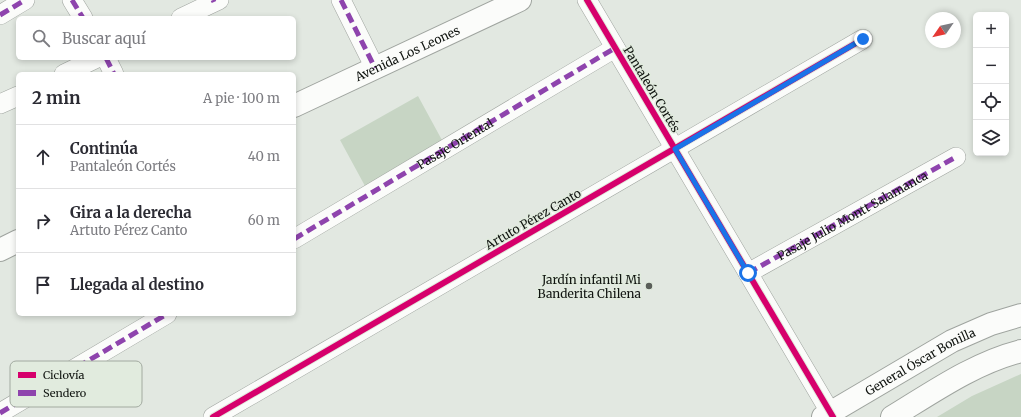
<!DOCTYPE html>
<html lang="es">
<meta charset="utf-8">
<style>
body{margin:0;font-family:Merriweather,serif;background:#f7f7f7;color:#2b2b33}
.controls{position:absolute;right:12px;top:12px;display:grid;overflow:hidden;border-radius:6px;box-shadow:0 2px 6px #0003}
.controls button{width:36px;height:36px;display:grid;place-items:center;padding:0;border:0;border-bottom:1px solid #e1e1e2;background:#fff;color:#2b2b33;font:20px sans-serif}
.compass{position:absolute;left:925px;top:12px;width:36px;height:36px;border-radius:50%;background:#fff;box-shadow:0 2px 6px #0003;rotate:236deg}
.stop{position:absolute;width:12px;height:12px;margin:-9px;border:3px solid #1a73e8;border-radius:50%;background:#fff}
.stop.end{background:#1a73e8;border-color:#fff;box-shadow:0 1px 4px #0008}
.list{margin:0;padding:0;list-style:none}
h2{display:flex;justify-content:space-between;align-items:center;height:52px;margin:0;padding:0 16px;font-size:17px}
h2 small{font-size:13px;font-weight:400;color:#7c7c81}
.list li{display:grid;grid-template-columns:26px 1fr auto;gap:12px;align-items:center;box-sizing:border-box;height:64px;padding:0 16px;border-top:1px solid #e1e1e2}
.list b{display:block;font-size:15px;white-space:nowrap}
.list p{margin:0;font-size:13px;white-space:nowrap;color:#7c7c81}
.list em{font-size:13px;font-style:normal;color:#7c7c81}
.icon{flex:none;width:22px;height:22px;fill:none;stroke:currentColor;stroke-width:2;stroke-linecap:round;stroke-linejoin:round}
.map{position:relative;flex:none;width:1021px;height:417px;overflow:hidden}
.search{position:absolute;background:#fff;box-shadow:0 2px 6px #0003;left:16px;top:16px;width:280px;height:44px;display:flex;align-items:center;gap:10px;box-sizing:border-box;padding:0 14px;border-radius:6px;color:#7c7c81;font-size:15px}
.panel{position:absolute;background:#fff;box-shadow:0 2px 6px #0003;left:16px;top:72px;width:280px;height:244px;border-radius:6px}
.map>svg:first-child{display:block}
</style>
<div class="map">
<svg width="1021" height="417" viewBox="0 0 1021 417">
<rect width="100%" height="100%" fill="#e2e8e1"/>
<!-- green -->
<path fill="#c7d5c4" d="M418 96 443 142 365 186 340 140Z
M1021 374V417H937L972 396Z"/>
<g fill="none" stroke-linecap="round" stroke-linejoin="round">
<!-- street casing -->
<g stroke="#9fa49f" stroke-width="20">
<g id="street">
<path d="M72 0 83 18"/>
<path d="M341 0 375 68"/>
<path d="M587 0 833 417"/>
<path d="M0 15 25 0"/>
<path d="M181 18 219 0"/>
<path d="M106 58 114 74"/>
<path d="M64 74 97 58"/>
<path d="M0 104 18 96"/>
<path id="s1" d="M294 239 615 48"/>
<path id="s2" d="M748 273 956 157"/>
<path d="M0 413 167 314"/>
<path d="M213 417 863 39"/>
</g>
</g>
<!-- secondary casing -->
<g stroke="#9fa49f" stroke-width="24">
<g id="secondary">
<path id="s3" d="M294 106 520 0"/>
<path d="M0 250 18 241"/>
<path id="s4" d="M823 417 952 341 991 324 1021 315"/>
<path d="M892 417C933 392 974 363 1021 351"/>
</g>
</g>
<!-- street -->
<use href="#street" stroke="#fbfcfa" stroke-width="19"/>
<!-- secondary -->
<use href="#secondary" stroke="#fbfcfa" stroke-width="22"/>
<!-- quiet -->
<path stroke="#8e44ad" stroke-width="5" stroke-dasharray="10 5" stroke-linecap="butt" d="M72 0 83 18
M213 0 214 2
M341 0 375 68
M0 15 25 0
M106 58 114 74
M294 239 615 48
M748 273 956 157
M0 413 167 314"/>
<!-- cycleway casing -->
<g stroke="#e1ebde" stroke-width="8">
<path id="cycleway" d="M587 0 833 417
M213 417 863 39"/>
</g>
<!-- cycleway -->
<use href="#cycleway" stroke="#d6006c" stroke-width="6"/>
</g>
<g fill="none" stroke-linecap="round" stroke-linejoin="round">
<!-- route -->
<path stroke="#1a73e8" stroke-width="5" d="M748 273 675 149 863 39"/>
</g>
<!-- markers -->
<circle fill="#5a5e59" stroke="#e1ebde" stroke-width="1.5" cx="649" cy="286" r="4"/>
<g text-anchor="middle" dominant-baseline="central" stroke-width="3" stroke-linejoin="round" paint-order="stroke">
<!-- street labels -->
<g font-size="12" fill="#101410" stroke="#e1ebde">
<text stroke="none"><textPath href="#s3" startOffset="125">Avenida Los Leones</textPath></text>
<text transform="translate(652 89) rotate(59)">Pantaleón Cortés</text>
<text stroke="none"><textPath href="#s1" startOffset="187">Pasaje Oriental</textPath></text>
<text stroke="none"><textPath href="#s2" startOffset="119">Pasaje Julio Montt Salamanca</textPath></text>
<text transform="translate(533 219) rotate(-30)">Artuto Pérez Canto</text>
<text stroke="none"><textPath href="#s4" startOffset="112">General Óscar Bonilla</textPath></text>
</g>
<!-- poi labels -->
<g font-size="12" fill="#101410" stroke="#e1ebde" text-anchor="end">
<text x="641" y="279">Jardín infantil Mi<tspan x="641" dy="14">Banderita Chilena</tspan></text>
</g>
</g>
<!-- legend -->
<rect x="10" y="361" width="132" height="46" rx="6" fill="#e1ebde" stroke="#a2aaa0" stroke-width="1"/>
<rect x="18" y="372" width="18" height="6" fill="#d6006c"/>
<rect x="18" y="390" width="18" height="6" fill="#8e44ad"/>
<g font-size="11" fill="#101410">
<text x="43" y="379">Ciclovía</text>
<text x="43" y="397">Sendero</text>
</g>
</svg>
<div class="controls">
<button>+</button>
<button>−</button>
<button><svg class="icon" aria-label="locate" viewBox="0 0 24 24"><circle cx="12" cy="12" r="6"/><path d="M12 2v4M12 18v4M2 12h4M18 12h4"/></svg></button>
<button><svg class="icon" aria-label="layers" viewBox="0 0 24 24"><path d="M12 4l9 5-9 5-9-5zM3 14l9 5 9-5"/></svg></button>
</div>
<svg class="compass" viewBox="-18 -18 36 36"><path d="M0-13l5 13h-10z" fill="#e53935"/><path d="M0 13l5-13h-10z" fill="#7c7c81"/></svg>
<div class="stop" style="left:748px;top:273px"></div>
<div class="stop end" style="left:863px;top:39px"></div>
<div class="search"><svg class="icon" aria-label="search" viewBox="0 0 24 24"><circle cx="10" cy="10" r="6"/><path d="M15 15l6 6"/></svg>Buscar aquí</div>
<section class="panel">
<h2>2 min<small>A pie · 100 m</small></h2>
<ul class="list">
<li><svg class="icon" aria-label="ahead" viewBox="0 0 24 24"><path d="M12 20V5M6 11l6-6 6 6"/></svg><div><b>Continúa</b><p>Pantaleón Cortés</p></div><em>40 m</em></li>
<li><svg class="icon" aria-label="right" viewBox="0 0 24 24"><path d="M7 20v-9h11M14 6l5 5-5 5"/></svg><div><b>Gira a la derecha</b><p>Artuto Pérez Canto</p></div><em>60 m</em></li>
<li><svg class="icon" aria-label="arrive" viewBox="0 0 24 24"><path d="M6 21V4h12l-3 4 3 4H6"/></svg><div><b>Llegada al destino</b></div></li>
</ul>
</section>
</div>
